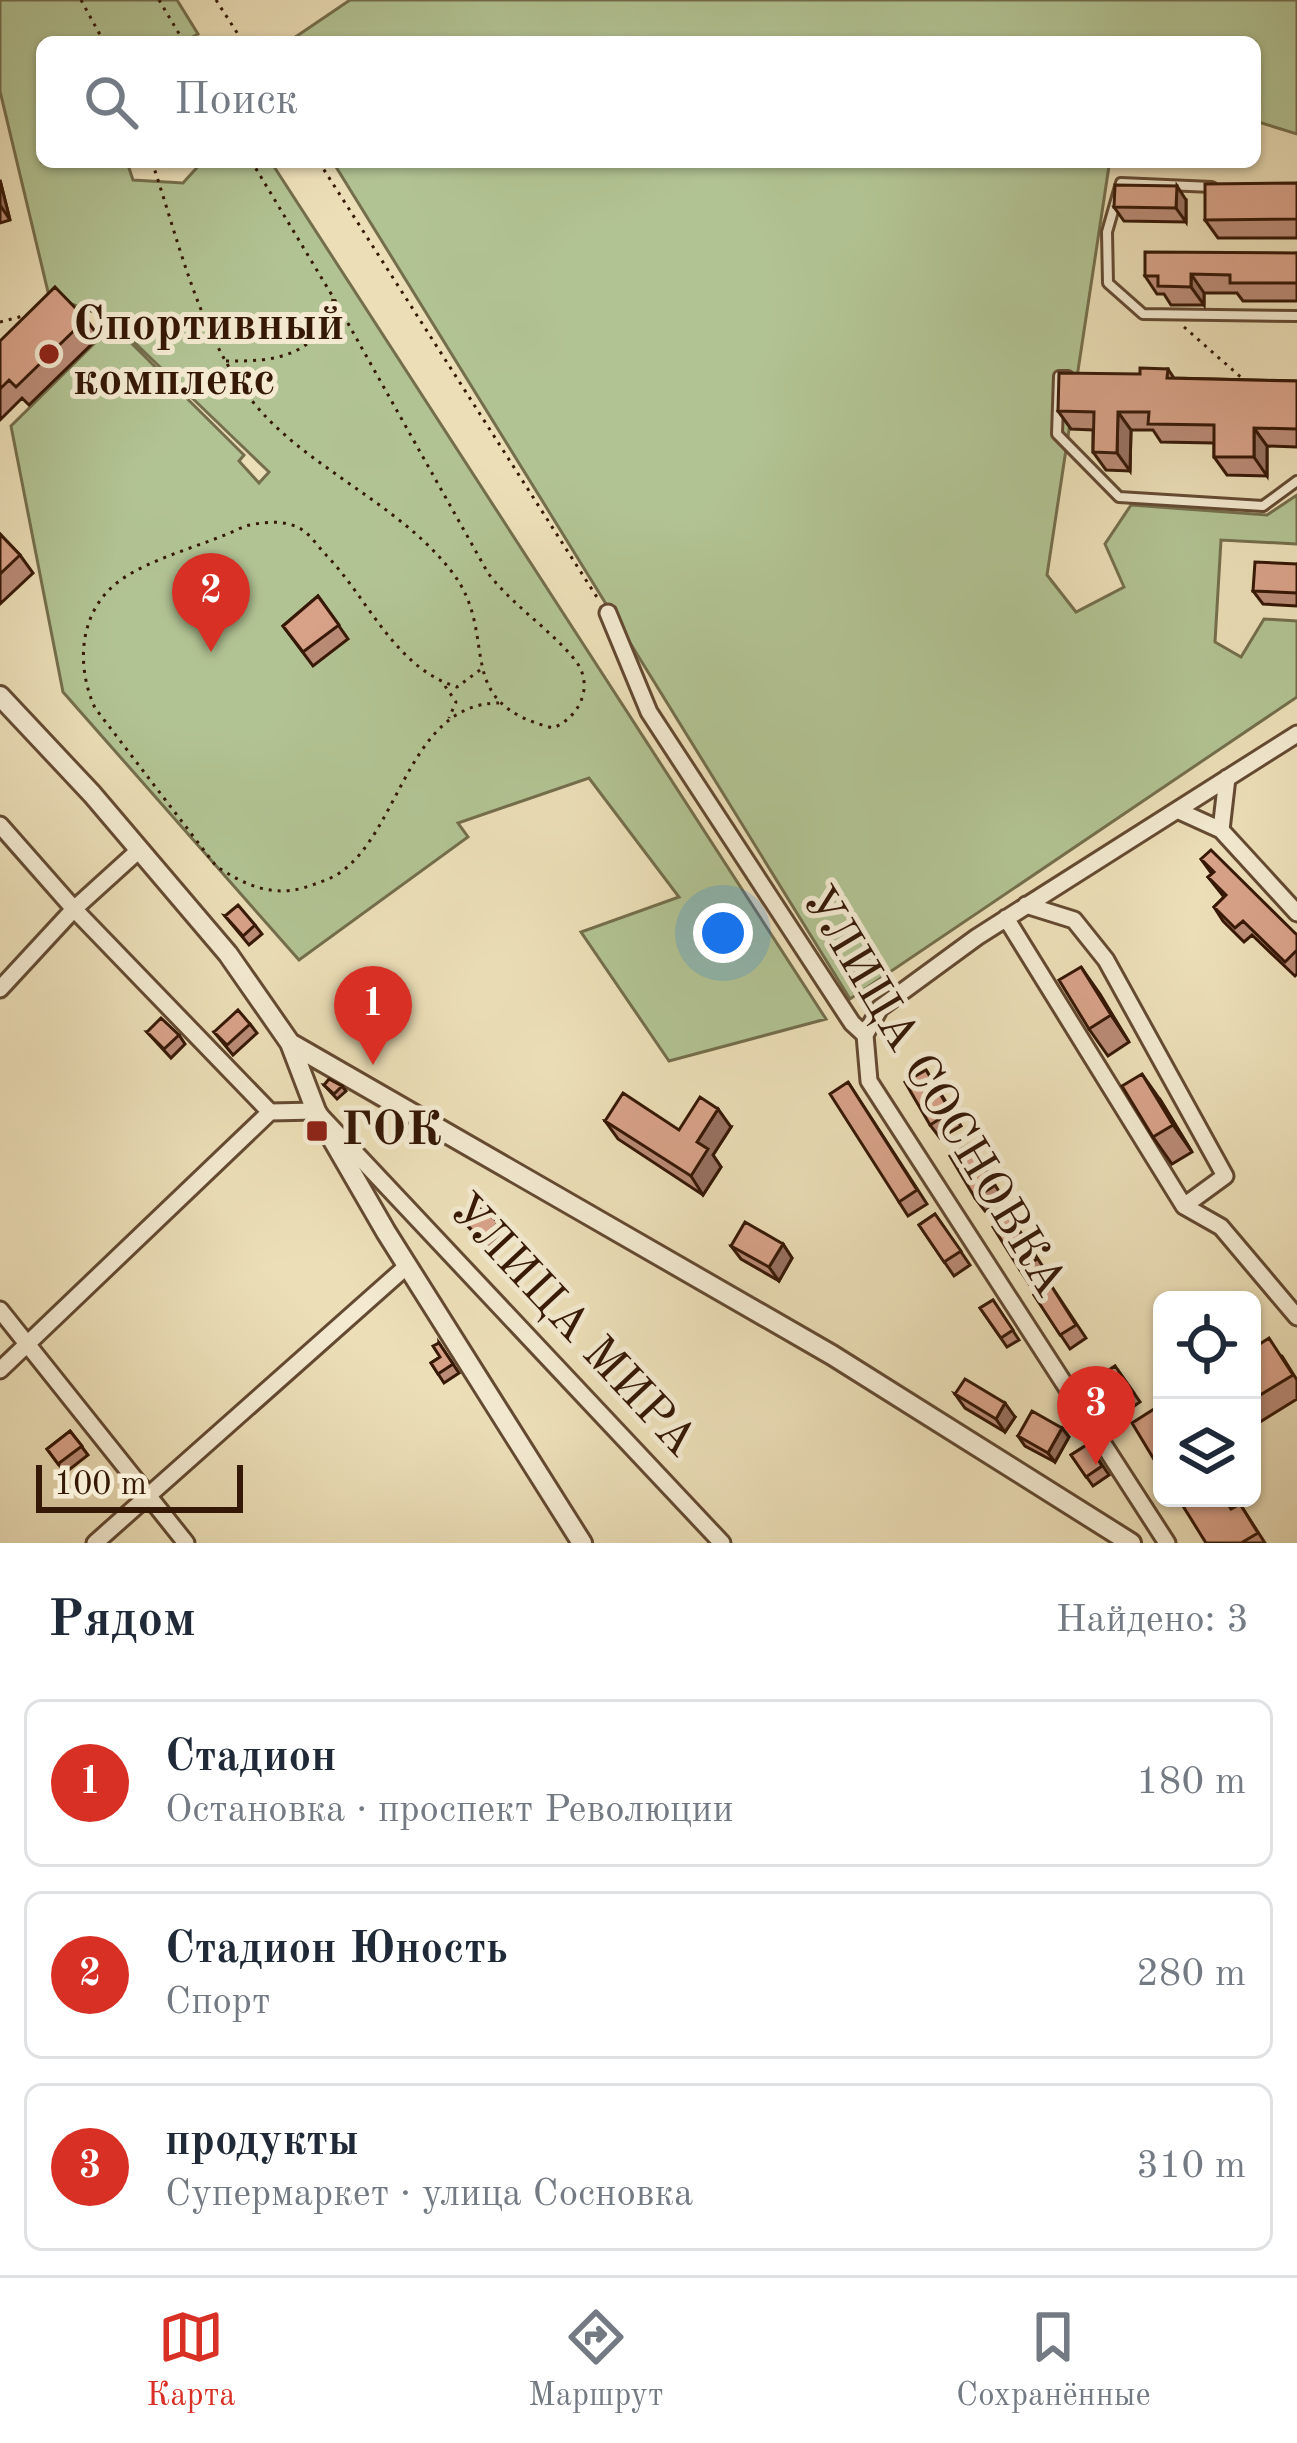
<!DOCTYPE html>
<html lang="ru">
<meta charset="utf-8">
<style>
body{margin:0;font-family:"Old Standard TT",serif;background:#f2f2f3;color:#1f2937}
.controls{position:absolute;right:36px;bottom:36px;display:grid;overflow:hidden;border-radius:18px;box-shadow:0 3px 9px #0004}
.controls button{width:108px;height:108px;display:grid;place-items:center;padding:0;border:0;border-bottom:3px solid #e0e1e3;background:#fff;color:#1f2937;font:60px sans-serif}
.scale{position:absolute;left:36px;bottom:30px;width:207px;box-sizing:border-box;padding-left:12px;border:6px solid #361806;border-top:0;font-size:33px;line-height:42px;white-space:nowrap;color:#361806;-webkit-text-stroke:9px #f3ead1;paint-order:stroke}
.you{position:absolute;left:723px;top:933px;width:42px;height:42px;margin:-30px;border:9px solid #fff;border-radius:50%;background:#1a73e8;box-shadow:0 0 0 18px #1a73e833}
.badge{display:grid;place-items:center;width:78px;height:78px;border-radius:50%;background:#d93025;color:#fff;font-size:39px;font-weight:700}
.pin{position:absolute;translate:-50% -99px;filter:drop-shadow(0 3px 6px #0008)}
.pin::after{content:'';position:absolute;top:63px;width:42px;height:36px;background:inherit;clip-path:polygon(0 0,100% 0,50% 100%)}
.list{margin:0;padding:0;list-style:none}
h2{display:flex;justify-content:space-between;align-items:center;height:156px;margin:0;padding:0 48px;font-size:51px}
h2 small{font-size:39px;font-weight:400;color:#747a83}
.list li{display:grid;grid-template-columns:78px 1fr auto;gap:36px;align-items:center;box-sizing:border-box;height:168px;margin:0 24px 24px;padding:0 24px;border:3px solid #e0e1e3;border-radius:18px}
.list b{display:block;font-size:45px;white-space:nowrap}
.list p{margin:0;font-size:39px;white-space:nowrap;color:#747a83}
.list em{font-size:39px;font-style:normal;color:#747a83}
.icon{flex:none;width:66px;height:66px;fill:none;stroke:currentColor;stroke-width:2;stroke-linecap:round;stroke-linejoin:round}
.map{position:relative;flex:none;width:1297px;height:1543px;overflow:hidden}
.search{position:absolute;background:#fff;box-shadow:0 3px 9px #0004;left:36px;right:36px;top:36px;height:132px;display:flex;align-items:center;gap:30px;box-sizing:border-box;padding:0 42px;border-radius:18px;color:#747a83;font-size:45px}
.sheet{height:732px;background:#fff}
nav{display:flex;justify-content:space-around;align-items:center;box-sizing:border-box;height:168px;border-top:3px solid #e0e1e3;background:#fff;font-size:33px;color:#747a83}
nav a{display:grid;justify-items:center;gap:6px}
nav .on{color:#d93025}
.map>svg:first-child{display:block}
</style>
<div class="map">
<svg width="1297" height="1543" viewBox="0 0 1297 1543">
<rect width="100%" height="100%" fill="#ecdfb8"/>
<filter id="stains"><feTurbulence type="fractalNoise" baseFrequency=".00167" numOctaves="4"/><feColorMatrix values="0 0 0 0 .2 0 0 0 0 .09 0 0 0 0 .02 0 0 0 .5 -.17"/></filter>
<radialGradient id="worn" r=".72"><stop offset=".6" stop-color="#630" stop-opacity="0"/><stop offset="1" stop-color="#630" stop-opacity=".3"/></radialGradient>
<!-- green -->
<path fill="#b2c393" stroke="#746e4c" stroke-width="3" d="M0 0H177L198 34 184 42H42V162H127L133 180 183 183 202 162H271L826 1019 669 1061 581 932 679 897 589 778 458 823 468 837 299 960 63 692 11 426 113 325 244 455 239 461 259 483 269 472 108 317 49 296 0 91Z
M350 0H1297V134L1255 121V42H288Z
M333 162H1121L1109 166 1047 575 1076 612 1124 587 1105 544 1131 505 1267 515 1297 495V544L1221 540 1215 642 1241 657 1264 619 1297 621V697L850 999Z"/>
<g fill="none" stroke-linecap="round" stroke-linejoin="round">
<!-- service casing -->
<g stroke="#644a32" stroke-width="14">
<path id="service" d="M1212 187 1121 183 1107 232 1108 283 1143 314 1297 316
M1068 376H1059L1057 434 1119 497 1263 506 1297 481"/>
</g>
<!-- minor casing -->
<g stroke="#644a32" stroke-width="21">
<path id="minor" d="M608 613 649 712 852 1023 865 1035 869 1081 1167 1543
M1227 778 1221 830 1297 913
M1177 810 1221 830
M0 825 74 909 270 1112 316 1111 722 1543
M1026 905 1074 920 1106 960 1225 1176 1184 1206
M1006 918 1184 1206 1221 1227 1297 1317
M0 989 74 909 138 851
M865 1035 880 1008 977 937 1297 734
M0 1310 186 1543
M0 1370 270 1112
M95 1543 407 1266"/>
</g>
<!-- tertiary casing -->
<g stroke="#644a32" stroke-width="24">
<path id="tertiary" d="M0 696 92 794 228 954 290 1043 316 1111 386 1232 582 1543
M290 1043 832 1355 1131 1543"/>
</g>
<!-- path -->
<path stroke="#361806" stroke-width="3" stroke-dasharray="3 6" stroke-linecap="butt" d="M81 0 104 42
M159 0 184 42
M216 0 243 42
M152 162C183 253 203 357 275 426 330 478 406 512 452 572 502 637 448 702 553 728 580 717 595 685 575 660 549 628 513 606 488 573L336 302 252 162
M319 162 600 602
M0 322 27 315
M1184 327 1244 380
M226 361C276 362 321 356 333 299
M480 670 457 687C395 668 369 600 327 556 319 548 310 534 301 529 284 519 263 522 245 526 207 545 158 555 122 579 79 609 75 664 95 708L216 866C243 884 270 897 303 888 315 884 328 880 338 874 400 834 408 703 499 703
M445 686 456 702 449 718"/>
<!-- service -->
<use href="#service" stroke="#f3ead1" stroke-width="8"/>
<!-- minor -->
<use href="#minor" stroke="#f3ead1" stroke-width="15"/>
<!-- tertiary -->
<use href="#tertiary" stroke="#f3ead1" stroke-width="18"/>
</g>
<!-- wall -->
<path fill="#ba8b76" stroke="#361806" stroke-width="3" d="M0 180 10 220 0 223Z
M1297 183V238H1218L1205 220Z
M1186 200V222L1124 221 1114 207Z
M1297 253V301H1243L1237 293H1204V305H1171L1164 294H1157L1145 276Z
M86 319 99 337 29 405 22 398 0 420V341Z
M1168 369 1174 378 1297 381V447L1267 446V476L1227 475 1214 457V443L1161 442 1153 430H1131L1130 471 1106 470 1093 452V430L1071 429 1058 411 1140 374Z
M0 534 20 555 33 573 0 604Z
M1297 564V606L1263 604 1253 591Z
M318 596 348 639 313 666 283 626Z
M1201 859 1297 935V974L1295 976 1252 935 1244 942 1223 921 1214 907 1224 897 1208 877 1212 874Z
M225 916 255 925 262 934 249 945Z
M1081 967 1129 1042 1108 1056 1089 1029Z
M250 1024 257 1033 233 1055 214 1032Z
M147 1032 179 1035 185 1044 171 1058Z
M926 1070 961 1126 940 1138 930 1125Z
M848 1082 927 1204 908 1216 899 1202Z
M324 1085 342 1086 346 1091 337 1099Z
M1161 1101 1192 1152 1172 1164 1153 1137Z
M605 1121 679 1130 731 1127 713 1155 721 1167 703 1195 618 1139Z
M979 1158 1004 1200 985 1211 975 1198Z
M935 1214 970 1265 954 1276 919 1225Z
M1010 1216 1047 1273 1029 1284 1020 1270Z
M499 1222 506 1231 488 1249 465 1223Z
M783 1244 792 1258 779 1281 741 1259 731 1246Z
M1050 1284 1086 1338 1070 1349 1034 1295Z
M993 1300 1019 1340 1007 1347 980 1308Z
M439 1343 459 1373 444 1383 431 1363 440 1357Z
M1252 1349 1282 1356 1297 1380V1399L1252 1427Z
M1115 1366 1140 1402 1120 1416 1094 1380Z
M955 1394 1015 1417 1005 1432 965 1408Z
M1162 1404V1471L1155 1461Z
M1062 1428 1069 1437 1055 1462 1025 1446 1018 1436Z
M70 1431 88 1455 65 1473 47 1449Z
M1088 1444 1109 1475 1093 1486 1071 1455Z
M1240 1504 1265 1543H1206L1232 1509Z"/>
<!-- shaded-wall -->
<path fill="#977160" stroke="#361806" stroke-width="3" d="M0 180 10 220 0 205Z
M1177 186 1186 200V222L1176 208Z
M1191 274 1204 293V305L1191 287Z
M1118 412 1131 430 1130 471 1117 453Z
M1254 428 1267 446V476L1254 457Z
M1081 967 1100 994 1129 1042 1111 1015Z
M1142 1074 1161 1101 1192 1152 1173 1125Z
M718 1109 731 1127 713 1155 721 1167 703 1195 691 1176 697 1142Z
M783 1244 792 1258 779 1281 769 1267Z
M1005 1403 1015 1417 1005 1432 996 1419Z
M1062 1428 1069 1437 1055 1462 1048 1453Z"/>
<!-- building -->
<path fill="#d8a289" stroke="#361806" stroke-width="3" d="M1297 183V219L1205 220V184Z
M1115 185 1177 186 1176 208 1114 207Z
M1145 252 1297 253V283H1230V275L1191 274V287L1158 286V276H1145Z
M55 287 86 319 16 387 9 380 0 389V341Z
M1140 368 1168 369 1167 378 1297 381V429L1254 428V457H1214V425L1148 424 1149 412H1118L1117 453 1093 452 1094 412 1058 411 1059 373 1140 374Z
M0 534 20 555 0 574Z
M1255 562 1297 564V593L1253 591Z
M318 596 339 625 303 652 283 626Z
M1211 850 1297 935V950L1285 962 1243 921 1235 928 1214 907 1226 895 1208 877 1214 872 1201 859Z
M238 905 255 925 243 936 225 916Z
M1081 967 1111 1015 1089 1029 1059 980Z
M238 1010 250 1024 227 1045 214 1032Z
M161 1018 179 1035 164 1049 147 1032Z
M926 1070 951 1112 930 1125 905 1082Z
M1142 1074 1173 1125 1153 1137 1122 1086Z
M329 1079 342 1086 334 1094 324 1085Z
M848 1082 917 1190 899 1202 830 1094Z
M623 1093 679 1130 700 1097 718 1109 697 1142 708 1149 691 1176 605 1121Z
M970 1144 994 1186 975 1198 950 1156Z
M479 1208 499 1222 482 1240 465 1223Z
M935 1214 961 1251 944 1262 919 1225Z
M1010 1216 1037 1259 1020 1270 993 1227Z
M745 1222 783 1244 769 1267 731 1246Z
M1050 1284 1076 1325 1060 1335 1034 1295Z
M993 1300 1013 1330 1001 1338 980 1308Z
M1269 1338 1293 1375 1252 1400V1349Z
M439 1343 453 1364 438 1374 431 1363 440 1357 433 1346Z
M1115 1366 1134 1393 1113 1407 1094 1380Z
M965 1379 1005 1403 996 1419 955 1394Z
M1162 1404V1456L1155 1461 1132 1423Z
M1032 1411 1062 1428 1048 1453 1018 1436Z
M70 1431 82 1446 58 1464 47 1449Z
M1088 1444 1102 1466 1086 1477 1071 1455Z
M1178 1498H1224L1231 1509 1240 1504 1258 1533 1241 1543H1206Z"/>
<!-- markers -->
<g fill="#8f2418" stroke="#f3ead1" stroke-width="4.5">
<circle cx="49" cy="354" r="12"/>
<rect x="305" y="1119" width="24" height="24" rx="6"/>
</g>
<g text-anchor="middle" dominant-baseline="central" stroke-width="10" stroke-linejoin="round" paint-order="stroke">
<!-- poi labels -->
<g font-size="48" font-weight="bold" fill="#361806" stroke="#f3ead1" text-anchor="start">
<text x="73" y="326">Спортивный<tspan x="73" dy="55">комплекс</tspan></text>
<text x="341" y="1131">ГОК</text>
</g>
<!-- street labels -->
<g font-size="48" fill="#361806" stroke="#f3ead1">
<text transform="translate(933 1092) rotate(59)">УЛИЦА СОСНОВКА</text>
<text transform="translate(572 1326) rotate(47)">УЛИЦА МИРА</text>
</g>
</g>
<rect width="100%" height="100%" filter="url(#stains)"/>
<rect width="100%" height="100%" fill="url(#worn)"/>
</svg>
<div class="controls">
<button><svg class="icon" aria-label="locate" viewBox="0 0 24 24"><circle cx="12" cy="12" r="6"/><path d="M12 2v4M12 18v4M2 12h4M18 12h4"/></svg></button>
<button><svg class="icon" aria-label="layers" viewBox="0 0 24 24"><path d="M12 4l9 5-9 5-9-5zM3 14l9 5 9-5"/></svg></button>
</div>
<div class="scale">100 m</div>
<div class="you"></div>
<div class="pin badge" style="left:373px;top:1065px">1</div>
<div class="pin badge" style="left:211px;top:652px">2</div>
<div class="pin badge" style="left:1096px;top:1465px">3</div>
<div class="search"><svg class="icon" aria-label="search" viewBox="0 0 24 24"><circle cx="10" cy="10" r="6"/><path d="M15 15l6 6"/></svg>Поиск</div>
</div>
<section class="sheet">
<h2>Рядом<small>Найдено: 3</small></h2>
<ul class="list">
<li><span class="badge">1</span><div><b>Стадион</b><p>Остановка · проспект Революции</p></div><em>180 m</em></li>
<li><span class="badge">2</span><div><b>Стадион Юность</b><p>Спорт</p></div><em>280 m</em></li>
<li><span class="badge">3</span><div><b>продукты</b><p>Супермаркет · улица Сосновка</p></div><em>310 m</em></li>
</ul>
</section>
<nav>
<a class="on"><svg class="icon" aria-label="map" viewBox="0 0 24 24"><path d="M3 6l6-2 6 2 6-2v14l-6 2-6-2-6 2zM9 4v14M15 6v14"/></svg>Карта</a>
<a><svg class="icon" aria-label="directions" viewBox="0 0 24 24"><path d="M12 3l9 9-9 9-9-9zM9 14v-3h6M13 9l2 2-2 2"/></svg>Маршрут</a>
<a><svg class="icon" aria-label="saved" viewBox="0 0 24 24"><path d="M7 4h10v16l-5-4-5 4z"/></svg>Сохранённые</a>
</nav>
